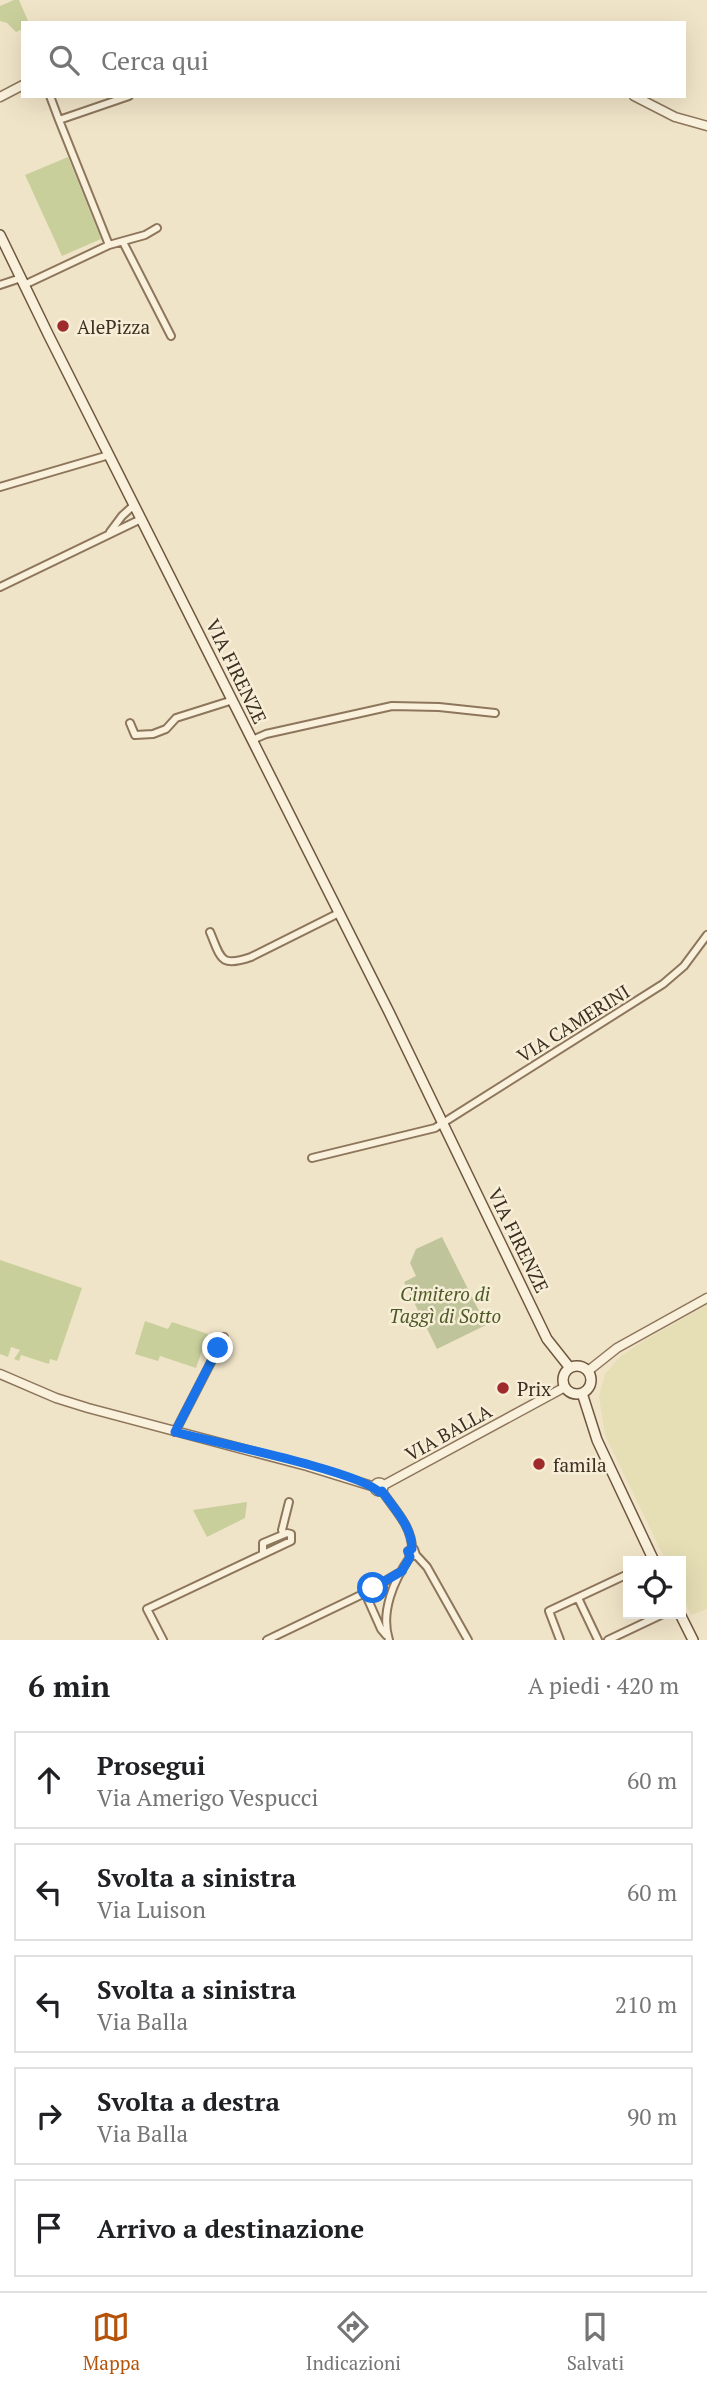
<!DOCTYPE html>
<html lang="it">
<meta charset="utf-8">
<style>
body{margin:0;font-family:"PT Serif",serif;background:#f2f2f2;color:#202124}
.controls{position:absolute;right:21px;bottom:21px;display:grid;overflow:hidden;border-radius:0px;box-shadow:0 7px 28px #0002}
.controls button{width:63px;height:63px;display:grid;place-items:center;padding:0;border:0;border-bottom:2px solid #e0e0e0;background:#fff;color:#202124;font:35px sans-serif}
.stop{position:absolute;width:21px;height:21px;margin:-16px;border:5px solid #1a73e8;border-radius:50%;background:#fff}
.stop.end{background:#1a73e8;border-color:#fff;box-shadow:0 2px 7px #0008}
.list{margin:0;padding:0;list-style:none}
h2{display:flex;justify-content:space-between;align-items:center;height:91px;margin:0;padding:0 28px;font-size:30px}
h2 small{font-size:23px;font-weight:400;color:#757577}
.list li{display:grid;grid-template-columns:46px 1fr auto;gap:21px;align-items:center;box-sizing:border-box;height:98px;margin:0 14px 14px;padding:0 14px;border:2px solid #e0e0e0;border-radius:0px}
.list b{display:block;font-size:26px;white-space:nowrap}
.list p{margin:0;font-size:23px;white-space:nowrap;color:#757577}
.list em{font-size:23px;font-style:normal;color:#757577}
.icon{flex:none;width:38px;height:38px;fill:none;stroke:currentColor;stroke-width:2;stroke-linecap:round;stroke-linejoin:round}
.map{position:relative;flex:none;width:707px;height:1640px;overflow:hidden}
.search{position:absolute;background:#fff;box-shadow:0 7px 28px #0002;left:21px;right:21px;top:21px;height:77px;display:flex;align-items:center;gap:18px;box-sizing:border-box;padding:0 24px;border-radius:0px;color:#757577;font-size:26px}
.sheet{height:651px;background:#fff}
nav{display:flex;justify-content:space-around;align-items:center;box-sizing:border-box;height:98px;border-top:2px solid #e0e0e0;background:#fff;font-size:19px;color:#757577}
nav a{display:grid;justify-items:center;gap:4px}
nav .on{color:#b45309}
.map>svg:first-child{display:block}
</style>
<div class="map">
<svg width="707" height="1640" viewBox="0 0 707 1640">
<rect width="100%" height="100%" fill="#f0e4c8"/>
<!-- farmland -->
<path fill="#e6deb5" d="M707 1305V1609L691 1615 681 1593V1561H666L605 1435 599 1397 605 1374 621 1356 645 1340Z"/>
<!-- green -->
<path fill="#c9cf9b" d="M14 0H19L29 23H23V29L16 32 7 23 0 21V6Z
M68 157 101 239 62 256 25 175Z
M0 1260 82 1288 57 1361 50 1359 49 1364 21 1355 19 1361 14 1359 20 1350 11 1347 8 1357 0 1354Z
M145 1321 168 1329 172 1322 208 1334 196 1368 160 1356 158 1361 135 1354Z
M247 1502 245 1518 207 1537 193 1510Z"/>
<!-- cemetery -->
<path fill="#bfc49a" d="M442 1237 486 1325 437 1349 404 1282 416 1276 410 1263 416 1249Z"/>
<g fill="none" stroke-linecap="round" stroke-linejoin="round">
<!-- minor casing -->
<g stroke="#8d765c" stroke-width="10">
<path id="minor" d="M50 96 59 120 129 96
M59 120 109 245
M123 242 171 336
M0 285 21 278
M24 285 109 245 145 235 157 228
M0 487 109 455
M110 532 122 516 134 505
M0 587 141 519
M130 723 135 735 153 734 166 729 176 718 233 700
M252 740 266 734 392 706 439 707 495 713
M210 932C221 958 220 968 251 957L339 913
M312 1158 435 1128 663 984 684 966 707 935
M175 1432 224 1337
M382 1491C394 1509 412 1526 412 1549
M283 1534 282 1530 289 1502
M416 1555 410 1557 408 1551 414 1549 416 1555 427 1567 468 1640
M365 1593 381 1629 386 1635
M578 1598 598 1640
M163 1640 147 1609 291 1541V1534L287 1533 263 1543V1554
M267 1640 365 1593 402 1571
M389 1640C380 1612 394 1580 410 1557
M560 1640 549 1611 628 1574
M608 1640 663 1614"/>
</g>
<!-- tertiary casing -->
<g stroke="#8d765c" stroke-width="11">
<path id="tertiary" d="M634 96 675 117 707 126
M0 97 23 85
M588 1371 617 1348 707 1298
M0 1374 56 1398 88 1408 307 1466 375 1487
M374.5 1487a4.5 4.5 0 1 1 9 0a4.5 4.5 0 1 1-9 0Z
M384 1485 565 1387"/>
</g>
<!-- secondary casing -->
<g stroke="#6f573f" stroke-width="12">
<path id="secondary" d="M0 235 49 336 389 1012 547 1339 570 1368
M563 1380a14 14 0 1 1 28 0a14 14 0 1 1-28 0Z
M582 1393 597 1440 654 1561
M680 1614 693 1640"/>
</g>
<!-- minor -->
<use href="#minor" stroke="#faf1dc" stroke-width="6"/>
<!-- tertiary -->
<use href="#tertiary" stroke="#faf1dc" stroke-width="8"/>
<!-- secondary -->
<use href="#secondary" stroke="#faf1dc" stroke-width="9"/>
</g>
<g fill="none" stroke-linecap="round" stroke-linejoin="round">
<!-- route -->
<path stroke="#1a73e8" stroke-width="9" d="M218 1348 175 1432C213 1442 358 1471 379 1492L382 1491C394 1509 412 1526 412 1549L408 1551 410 1557 402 1571 373 1588"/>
</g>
<!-- markers -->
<g fill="#9e2a2b" stroke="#f7eed8" stroke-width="2.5">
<circle cx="63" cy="326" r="7"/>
<circle cx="503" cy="1388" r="7"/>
<circle cx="539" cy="1464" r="7"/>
</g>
<g text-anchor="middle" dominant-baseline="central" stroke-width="5" stroke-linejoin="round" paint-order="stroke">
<!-- poi labels -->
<g font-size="19" fill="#3d2e20" stroke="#f7eed8" text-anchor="start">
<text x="77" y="326">AlePizza</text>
<text x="517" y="1388">Prix</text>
<text x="553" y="1464">famila</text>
</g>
<!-- street labels -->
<g font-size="19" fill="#3d2e20" stroke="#f7eed8">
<text transform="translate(237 671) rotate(64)">VIA FIRENZE</text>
<text transform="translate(573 1023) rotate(-32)">VIA CAMERINI</text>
<text transform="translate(519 1240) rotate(64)">VIA FIRENZE</text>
<text transform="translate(448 1432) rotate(-29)">VIA BALLA</text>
</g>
<!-- park labels -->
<g font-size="19" font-style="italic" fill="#4d5a26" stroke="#f7eed8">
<text x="445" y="1293">Cimitero di<tspan x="445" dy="22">Taggì di Sotto</tspan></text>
</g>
</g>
</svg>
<div class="controls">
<button><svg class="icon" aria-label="locate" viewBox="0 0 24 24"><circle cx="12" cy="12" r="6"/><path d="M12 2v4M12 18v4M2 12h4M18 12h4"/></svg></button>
</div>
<div class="stop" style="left:373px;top:1588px"></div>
<div class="stop end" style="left:218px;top:1348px"></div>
<div class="search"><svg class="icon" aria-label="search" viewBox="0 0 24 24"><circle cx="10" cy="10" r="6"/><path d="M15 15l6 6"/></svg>Cerca qui</div>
</div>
<section class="sheet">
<h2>6 min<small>A piedi · 420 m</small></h2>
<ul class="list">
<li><svg class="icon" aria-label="ahead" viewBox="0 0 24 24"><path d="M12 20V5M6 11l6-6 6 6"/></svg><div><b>Prosegui</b><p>Via Amerigo Vespucci</p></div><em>60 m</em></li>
<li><svg class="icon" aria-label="left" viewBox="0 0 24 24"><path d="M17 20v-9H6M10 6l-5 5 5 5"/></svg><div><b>Svolta a sinistra</b><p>Via Luison</p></div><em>60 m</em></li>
<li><svg class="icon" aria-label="left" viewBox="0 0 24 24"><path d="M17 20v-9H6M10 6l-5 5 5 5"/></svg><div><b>Svolta a sinistra</b><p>Via Balla</p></div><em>210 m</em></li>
<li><svg class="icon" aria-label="right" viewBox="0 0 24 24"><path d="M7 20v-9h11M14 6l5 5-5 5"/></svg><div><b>Svolta a destra</b><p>Via Balla</p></div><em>90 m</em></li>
<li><svg class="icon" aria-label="arrive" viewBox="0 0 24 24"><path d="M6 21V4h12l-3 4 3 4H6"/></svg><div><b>Arrivo a destinazione</b></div></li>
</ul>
</section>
<nav>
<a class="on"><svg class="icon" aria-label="map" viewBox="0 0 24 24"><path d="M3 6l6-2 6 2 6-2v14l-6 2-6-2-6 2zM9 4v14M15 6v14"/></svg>Mappa</a>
<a><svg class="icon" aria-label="directions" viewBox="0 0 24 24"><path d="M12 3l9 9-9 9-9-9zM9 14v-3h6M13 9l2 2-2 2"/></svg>Indicazioni</a>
<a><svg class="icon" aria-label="saved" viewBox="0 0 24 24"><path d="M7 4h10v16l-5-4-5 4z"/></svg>Salvati</a>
</nav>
